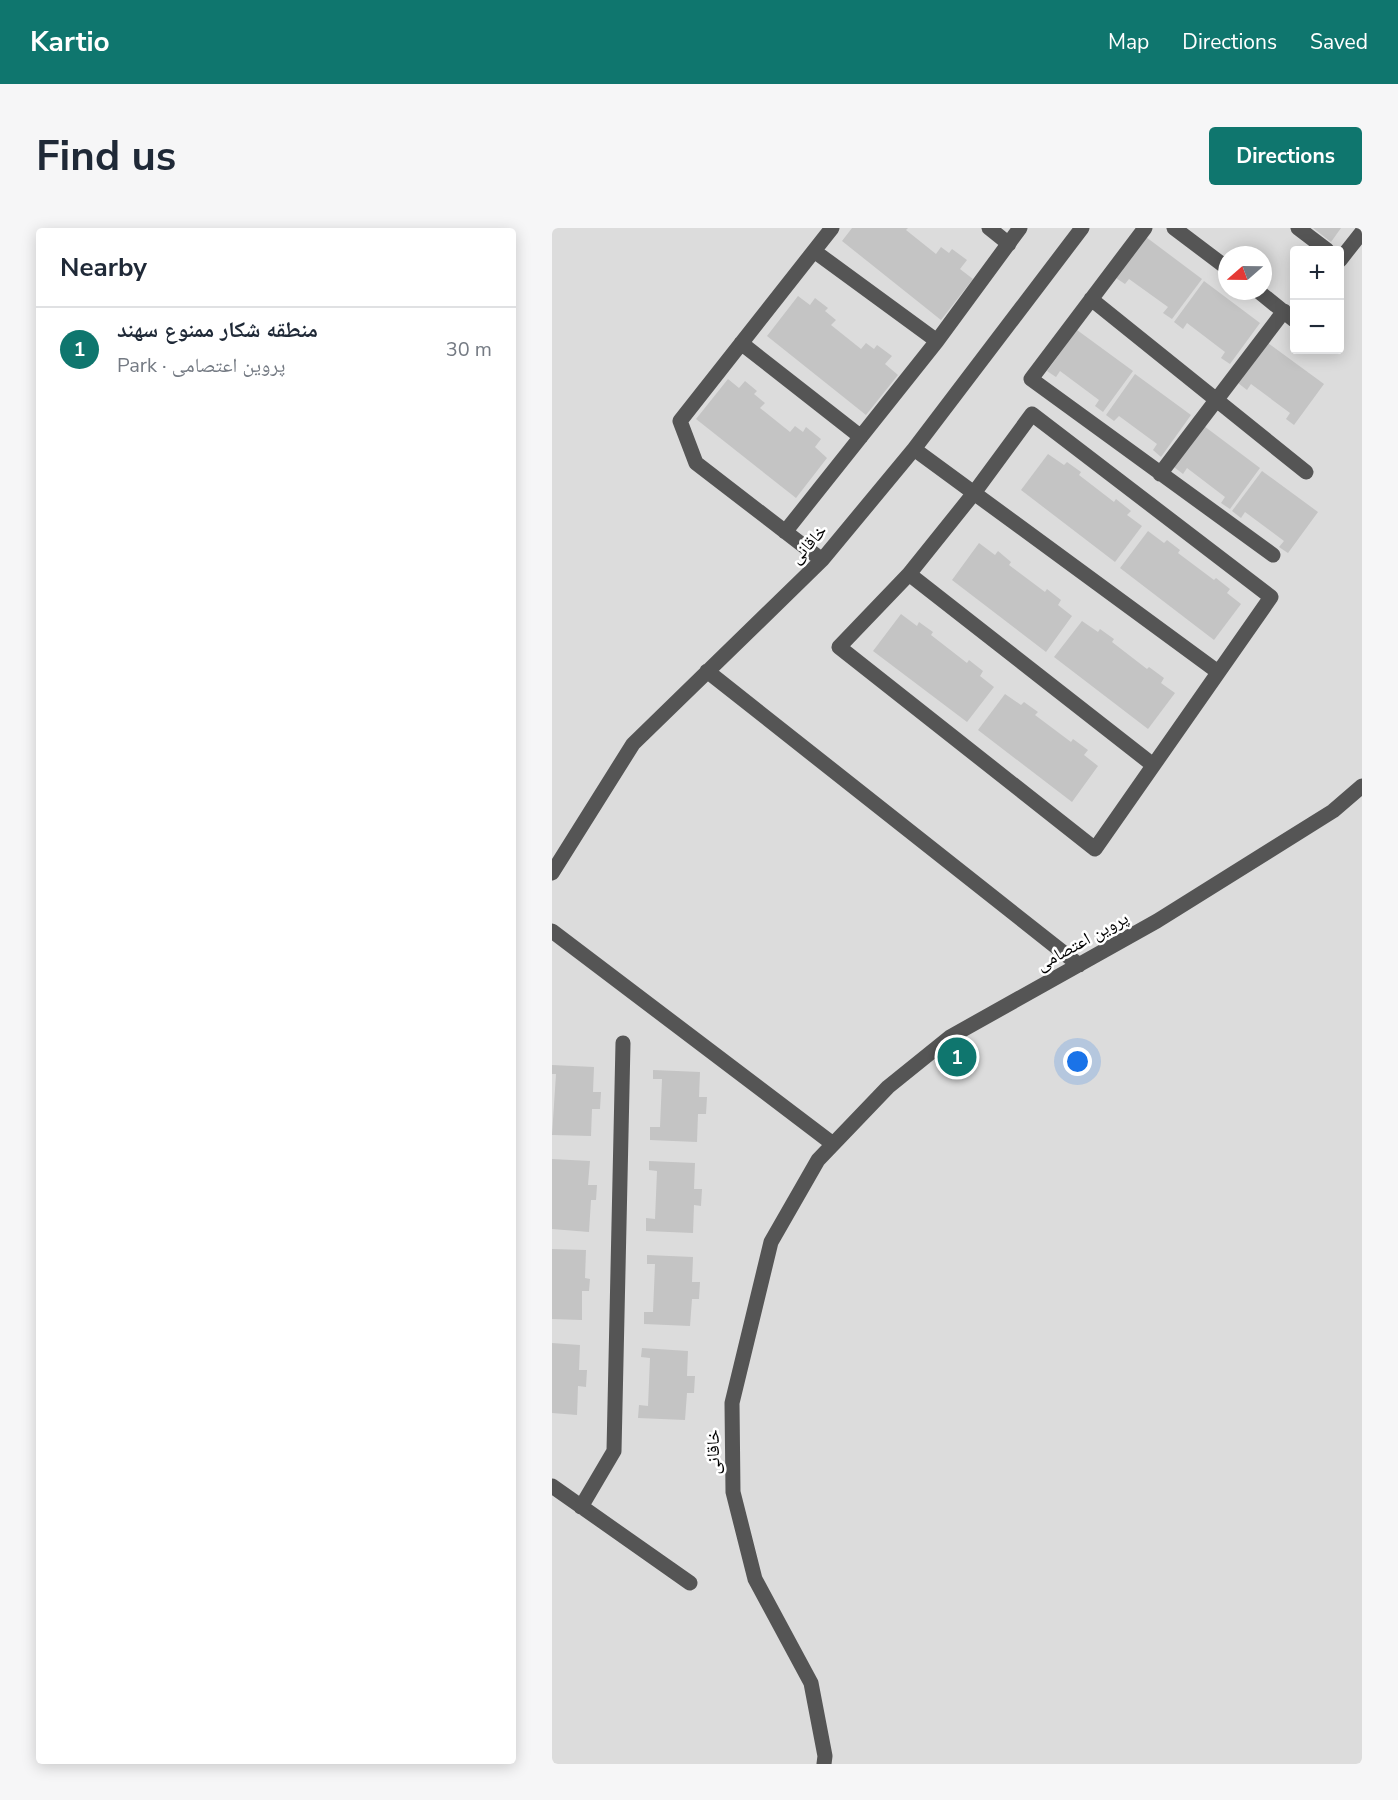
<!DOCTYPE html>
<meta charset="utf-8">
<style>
body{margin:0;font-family:"Nunito Sans","Noto Naskh Arabic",sans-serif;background:#f6f6f7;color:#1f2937}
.controls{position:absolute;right:18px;top:18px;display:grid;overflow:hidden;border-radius:6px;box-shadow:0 3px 15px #0003}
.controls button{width:54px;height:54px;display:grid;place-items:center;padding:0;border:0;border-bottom:2px solid #e0e1e3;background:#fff;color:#1f2937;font:30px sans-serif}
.compass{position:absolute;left:666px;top:18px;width:54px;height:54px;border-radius:50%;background:#fff;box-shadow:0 3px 15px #0003;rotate:250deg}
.you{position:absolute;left:526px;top:834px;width:21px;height:21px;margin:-15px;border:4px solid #fff;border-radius:50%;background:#1a73e8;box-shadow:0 0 0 9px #1a73e833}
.badge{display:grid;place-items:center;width:39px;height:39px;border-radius:50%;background:#0f766e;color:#fff;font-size:20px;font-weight:700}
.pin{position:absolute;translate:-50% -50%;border:3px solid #fff;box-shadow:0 2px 6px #0006}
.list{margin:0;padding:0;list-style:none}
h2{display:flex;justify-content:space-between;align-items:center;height:78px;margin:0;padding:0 24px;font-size:26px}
h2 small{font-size:20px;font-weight:400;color:#747a83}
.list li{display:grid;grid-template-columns:39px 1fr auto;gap:18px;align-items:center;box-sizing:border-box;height:84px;padding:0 24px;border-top:2px solid #e0e1e3}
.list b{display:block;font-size:22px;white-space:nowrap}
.list p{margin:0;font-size:20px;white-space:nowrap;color:#747a83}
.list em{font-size:20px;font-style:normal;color:#747a83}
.map{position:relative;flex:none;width:810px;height:1536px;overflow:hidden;border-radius:6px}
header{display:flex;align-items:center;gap:36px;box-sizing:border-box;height:84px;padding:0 30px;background:#0f766e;color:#fff}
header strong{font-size:28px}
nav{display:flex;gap:33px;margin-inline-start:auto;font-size:21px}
.intro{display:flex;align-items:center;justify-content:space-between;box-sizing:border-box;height:144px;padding:0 36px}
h1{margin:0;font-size:42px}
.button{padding:15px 27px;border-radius:6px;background:#0f766e;color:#fff;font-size:21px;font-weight:700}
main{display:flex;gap:36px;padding:0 36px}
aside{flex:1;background:#fff;border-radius:6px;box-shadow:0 3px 15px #0003}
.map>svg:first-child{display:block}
</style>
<header>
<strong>Kartio</strong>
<nav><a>Map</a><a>Directions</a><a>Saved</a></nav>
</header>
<div class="intro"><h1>Find us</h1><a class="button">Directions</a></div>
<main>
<aside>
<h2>Nearby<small></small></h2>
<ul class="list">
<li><span class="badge">1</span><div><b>منطقه شکار ممنوع سهند</b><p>Park · پروین اعتصامی</p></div><em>30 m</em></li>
</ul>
</aside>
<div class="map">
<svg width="810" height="1536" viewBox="0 0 810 1536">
<rect width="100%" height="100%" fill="#fff"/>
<!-- green -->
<path fill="#dcdcdc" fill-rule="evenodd" d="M0 0H810V1536H0ZM742 22H788V122H742ZM675 27H711V63H675Z"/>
<!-- building -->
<path fill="#c4c4c4" d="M300 0H356L354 2 384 26 389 19 397 25 400 21 415 32 408 41 421 51 389 92 290 13Z
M761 0H789L779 14Z
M594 9 650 51 620 91 611 85 616 79 577 51 573 56 564 50Z
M652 53 708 95 678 136 669 130 673 124 635 95 631 101 622 94Z
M246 68 258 77 263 70 276 80 273 83 284 92 279 97 309 121 314 115 322 121 325 117 340 128 333 136 346 147 314 187 215 108Z
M525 102 581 143 551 184 543 178 547 172 508 143 504 149 495 143Z
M716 115 772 156 742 197 734 191 738 185 699 156 695 162 686 155Z
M583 146 639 187 609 229 601 222 605 216 567 188 562 193 554 187Z
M176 151 187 160 193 153 205 163 202 166 213 175 208 180 238 204 243 198 251 204 254 199 269 211 263 219 275 230 244 270 144 191Z
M652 198 708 240 678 281 669 275 673 269 635 240 631 246 622 239Z
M496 226 512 237 515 234 529 244 527 247 562 274 564 271 579 283 575 287 590 298 563 334 469 262Z
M710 243 766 284 736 325 727 319 732 313 693 284 689 290 680 283Z
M596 303 612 315 615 312 628 322 626 325 662 352 664 350 678 361 675 365 689 376 662 412 568 340Z
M427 315 443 327 446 323 459 334 457 337 493 364 495 361 509 372 506 377 520 388 494 424 400 352Z
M349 386 365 398 367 394 381 404 379 407 415 435 417 432 431 443 428 448 442 459 415 494 321 423Z
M530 393 546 404 548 401 562 411 560 414 595 441 597 439 612 450 609 455 623 465 596 501 502 429Z
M453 466 469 477 472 474 486 484 483 487 519 514 521 511 536 522 532 527 546 538 520 574 426 502Z
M0 837 42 839 41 864H49L48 881H40L39 908 0 907 4 846H0Z
M101 842 148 844 147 869H155L154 886H146L145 914 98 912V899H108L110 851H101Z
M0 931 38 933 36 957H45L44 972H39L37 1004 0 1001Z
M97 933 143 935 142 961H150L149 978 142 977 141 1005 94 1003V990L103 991 105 943 97 942Z
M0 1021 34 1022 33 1050 38 1051 37 1063H30V1092L0 1091Z
M95 1027 141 1029 140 1054H148L147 1071H140L138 1098 92 1096V1084H101L103 1036H95Z
M0 1115 28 1117 27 1142H35L34 1159 26 1158 25 1187 0 1185Z
M90 1120 136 1123 135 1148H143L142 1165H135L133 1192 86 1190 87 1177 96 1178 98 1130 89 1129Z"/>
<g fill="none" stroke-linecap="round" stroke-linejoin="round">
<!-- minor -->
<path stroke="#555" stroke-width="15" d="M437 0 457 16
M593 0 479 151 721 327
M622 0 675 40
M746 0 775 22
M262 23 385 113
M788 32 810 4
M706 63 742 92
M539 71 754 244
M189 115 309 209
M480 186 719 369 543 621 287 419 357 346 422 265Z
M362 221 666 444
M608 246 732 83
M233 304 385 113 468 0
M270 332 144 235 128 193 280 0
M357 346 601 537
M155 443 527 737
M0 645 81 516 270 332 362 221 530 0
M0 703 281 916
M0 1258 138 1355
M29 1279 62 1223 71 815
M272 1536 273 1528 259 1455 203 1351 181 1264 180 1175 219 1014 266 932 336 859 398 809 605 693 781 583 810 558"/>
</g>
<g text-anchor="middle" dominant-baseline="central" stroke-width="5" stroke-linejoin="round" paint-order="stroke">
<!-- street labels -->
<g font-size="18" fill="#000" stroke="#fff">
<text transform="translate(256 316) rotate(-47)">خاقانی</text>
<text transform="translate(530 713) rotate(-29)">پروین اعتصامی</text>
<text transform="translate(161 1224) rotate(-91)">خاقانی</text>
</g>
</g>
</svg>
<div class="controls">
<button>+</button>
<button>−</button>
</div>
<svg class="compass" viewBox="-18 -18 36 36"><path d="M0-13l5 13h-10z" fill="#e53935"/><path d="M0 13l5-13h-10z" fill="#747a83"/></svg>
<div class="you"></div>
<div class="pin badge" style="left:405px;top:829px">1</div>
</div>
</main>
